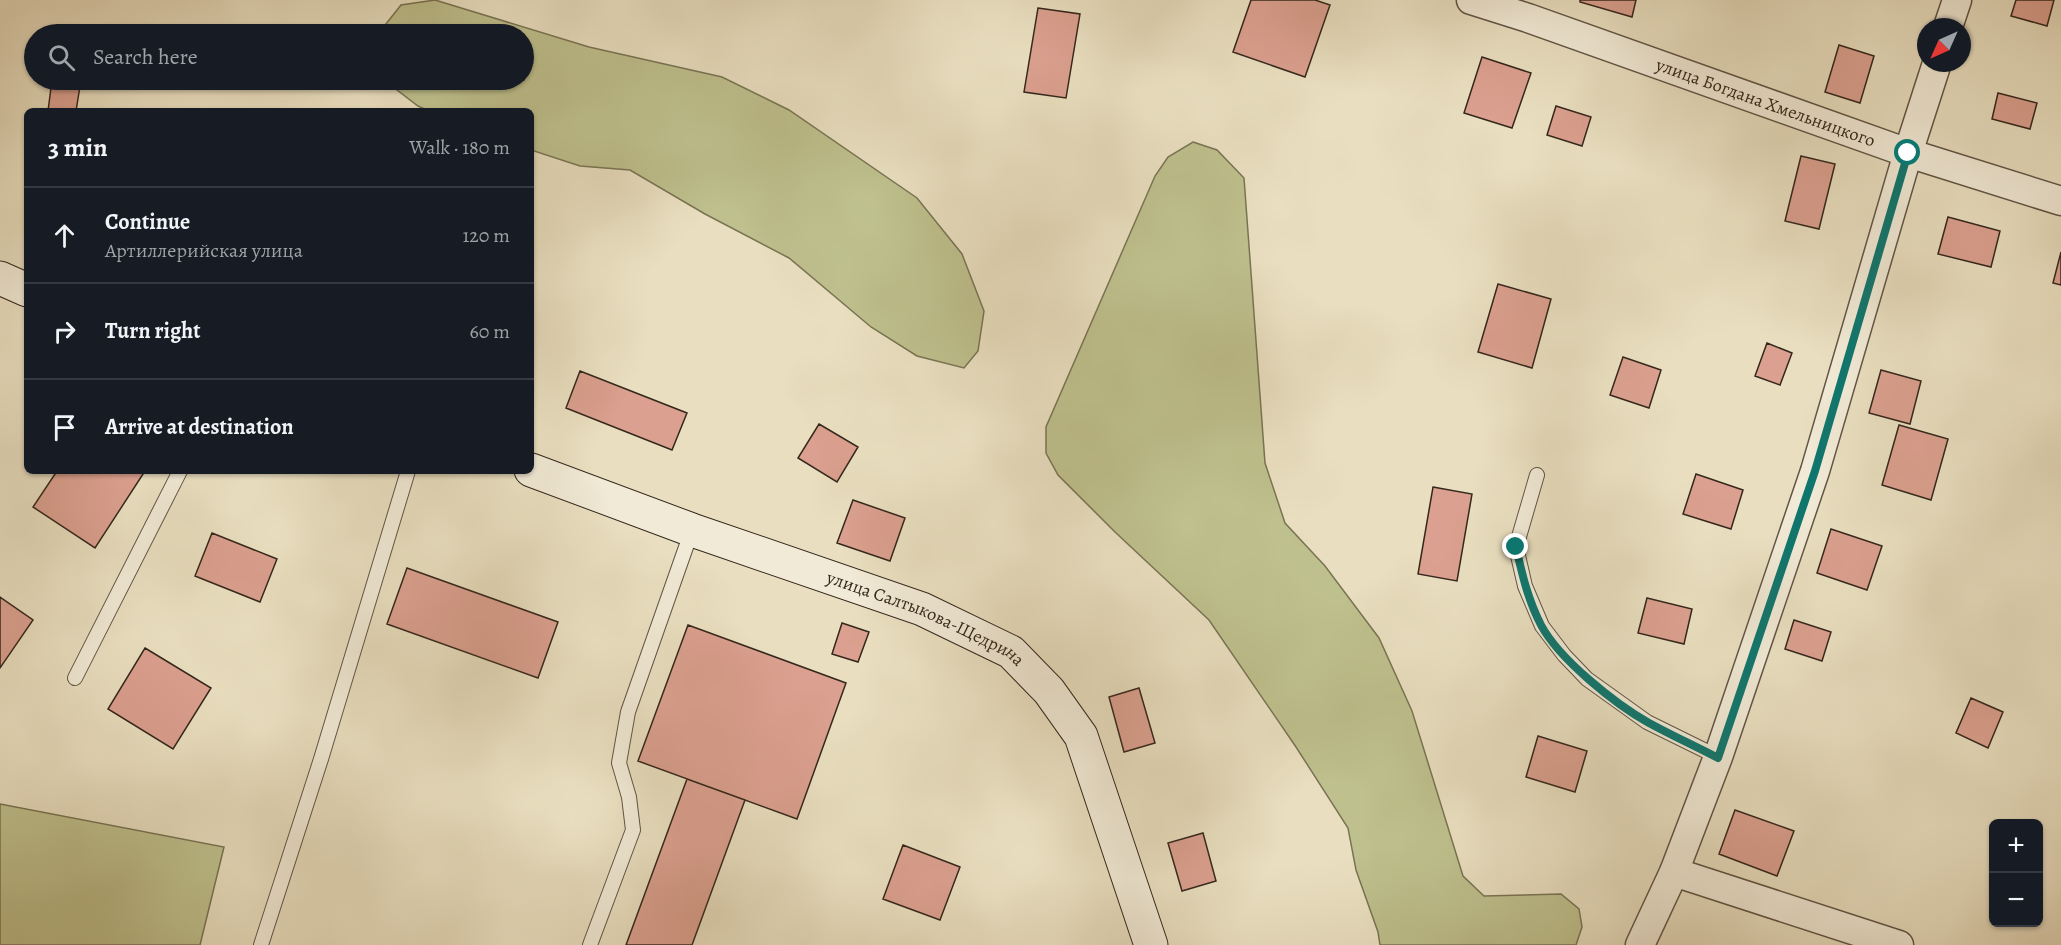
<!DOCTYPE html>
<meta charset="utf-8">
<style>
body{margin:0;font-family:Alegreya,serif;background:#242831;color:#f1f3f6}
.controls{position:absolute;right:18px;bottom:18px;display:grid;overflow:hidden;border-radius:9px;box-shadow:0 2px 4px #0004}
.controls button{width:54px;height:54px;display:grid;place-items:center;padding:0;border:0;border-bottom:2px solid #363941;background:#171b24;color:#f1f3f6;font:30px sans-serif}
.compass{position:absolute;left:1917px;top:18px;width:54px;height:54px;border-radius:50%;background:#171b24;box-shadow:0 2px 4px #0004;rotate:225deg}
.stop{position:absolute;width:18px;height:18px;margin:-14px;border:4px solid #0f766e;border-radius:50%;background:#fff}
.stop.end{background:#0f766e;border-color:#fff;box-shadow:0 2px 6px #0008}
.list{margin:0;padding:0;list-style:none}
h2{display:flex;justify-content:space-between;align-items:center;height:78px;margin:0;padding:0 24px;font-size:26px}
h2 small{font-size:20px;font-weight:400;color:#9ea1a6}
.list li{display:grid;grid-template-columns:39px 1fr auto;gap:18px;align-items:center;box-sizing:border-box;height:96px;padding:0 24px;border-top:2px solid #363941}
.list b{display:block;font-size:22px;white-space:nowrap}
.list p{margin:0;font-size:20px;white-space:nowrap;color:#9ea1a6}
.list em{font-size:20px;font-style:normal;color:#9ea1a6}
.icon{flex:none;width:33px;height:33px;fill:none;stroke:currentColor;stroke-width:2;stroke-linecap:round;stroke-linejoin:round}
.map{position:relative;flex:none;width:2061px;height:945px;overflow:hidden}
.search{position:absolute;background:#171b24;box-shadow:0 2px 4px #0004;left:24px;top:24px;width:510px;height:66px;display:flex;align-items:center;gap:15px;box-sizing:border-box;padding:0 21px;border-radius:33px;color:#9ea1a6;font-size:22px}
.panel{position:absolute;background:#171b24;box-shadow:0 2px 4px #0004;left:24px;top:108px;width:510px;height:366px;border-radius:9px}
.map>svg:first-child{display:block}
</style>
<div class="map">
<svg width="2061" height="945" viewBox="0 0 2061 945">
<rect width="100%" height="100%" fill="#e9dfc0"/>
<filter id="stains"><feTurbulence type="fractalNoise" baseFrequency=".00333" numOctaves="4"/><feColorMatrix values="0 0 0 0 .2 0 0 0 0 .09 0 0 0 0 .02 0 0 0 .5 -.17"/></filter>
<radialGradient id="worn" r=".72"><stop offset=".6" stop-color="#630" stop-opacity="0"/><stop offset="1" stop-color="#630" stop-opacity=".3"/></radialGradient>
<!-- green -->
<path fill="#bec08d" stroke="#797454" stroke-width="1.5" d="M435 0 589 47 722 77 789 110 917 198 962 254 984 311 978 351 964 368 917 356 871 327 789 258 705 214 630 170 580 166 531 150V111H429L418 106 384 80H524V34H378L401 5Z
M1193 142 1217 150 1244 178 1265 463 1285 523 1325 566 1379 638 1412 711 1463 876 1484 896 1561 894 1579 909 1582 927 1576 945H1380L1378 932 1356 870 1348 828 1296 747 1209 620 1115 532 1058 475 1046 453V427L1155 176 1168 157Z
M0 804 224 847 200 945H0Z"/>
<!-- building -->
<path fill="#dba08f" stroke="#34271c" stroke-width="1.5" d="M1251 0H1315L1330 5 1305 77 1233 52Z
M1580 0H1636L1632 17 1580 2Z
M2016 0H2054L2047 26 2011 16Z
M1038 8 1080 14 1066 98 1024 92Z
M1839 45 1874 56 1860 103 1825 92Z
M1482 57 1531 73 1512 128 1464 113Z
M52 80H81L76 111H48Z
M1998 93 2037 103 2030 129 1992 119Z
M1556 106 1591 117 1582 146 1547 135Z
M1801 156 1835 164 1819 229 1785 221Z
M1948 217 2000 231 1991 267 1938 254Z
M2061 252V285L2053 283Z
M1498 284 1551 299 1532 368 1478 352Z
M1767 343 1792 353 1780 385 1755 376Z
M1623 357 1661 370 1649 408 1610 395Z
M1881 370 1921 381 1910 424 1869 413Z
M580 371 687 413 672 450 566 408Z
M819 424 858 447 837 482 798 458Z
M1899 425 1948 439 1931 500 1882 485Z
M57 471H145L95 548 33 507Z
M1696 474 1743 490 1731 529 1683 514Z
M1433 487 1472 494 1457 581 1418 574Z
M853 500 905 518 890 561 837 543Z
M1831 529 1882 546 1867 590 1817 573Z
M212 533 277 559 260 602 195 576Z
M407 568 558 622 538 678 387 624Z
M0 597 33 620 0 668Z
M1647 598 1692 609 1684 644 1638 633Z
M1794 620 1831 632 1822 661 1785 649Z
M842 623 869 632 858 662 832 654Z
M688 625 846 683 797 819 638 761Z
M145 648 211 688 173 749 108 709Z
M1139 688 1155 743 1124 752 1109 697Z
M1971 698 2003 712 1988 748 1956 733Z
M1538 736 1587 751 1575 792 1526 777Z
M687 779 745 800 692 945H626Z
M1735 810 1794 831 1777 876 1719 854Z
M1203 833 1216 881 1182 891 1168 843Z
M903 845 960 867 940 920 883 899Z"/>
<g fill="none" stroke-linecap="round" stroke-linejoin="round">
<!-- lane casing -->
<g stroke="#615545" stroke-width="16">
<path id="lane" d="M1537 475 1516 547 1525 586 1542 626 1564 655 1587 679 1647 722 1718 757
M75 678 180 471
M261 945 321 759 408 471
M590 945 633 830 629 797 619 763 628 712 692 530"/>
</g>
<!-- street casing -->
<g stroke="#615545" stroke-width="31">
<g id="street">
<path id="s1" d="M1471 0 1528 18 1908 153 2061 201"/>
<path d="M1948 27 1957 0"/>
<path d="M1674 872 1899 945"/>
<path d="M1640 945 1674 872 1718 757 1815 471 1908 153 1937 63"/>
</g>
</g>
<!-- secondary casing -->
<g stroke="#34271c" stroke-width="35">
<g id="secondary">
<path d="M0 278 27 290"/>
<path id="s2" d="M531 470 692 530 922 609 1011 652 1049 691 1081 736 1151 945"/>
</g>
</g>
<!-- lane -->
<use href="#lane" stroke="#f1ead6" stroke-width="14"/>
<!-- street -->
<use href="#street" stroke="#f1ead6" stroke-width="28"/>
<!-- secondary -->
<use href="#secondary" stroke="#f1ead6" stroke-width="33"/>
</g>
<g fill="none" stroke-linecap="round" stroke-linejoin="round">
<!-- route -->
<path stroke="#0f766e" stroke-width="8" d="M1516 547C1522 574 1528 600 1541 625 1559 659 1615 704 1649 723 1671 735 1695 746 1718 758L1815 471 1908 153"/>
</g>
<g text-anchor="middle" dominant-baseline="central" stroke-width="5" stroke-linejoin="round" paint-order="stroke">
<!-- street labels -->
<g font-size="18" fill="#34271c" stroke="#f1ead6">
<text stroke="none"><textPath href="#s1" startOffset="312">улица Богдана Хмельницкого</textPath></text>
<text stroke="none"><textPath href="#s2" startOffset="422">улица Салтыкова-Щедрина</textPath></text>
</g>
</g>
<rect width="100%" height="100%" filter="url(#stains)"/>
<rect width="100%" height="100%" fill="url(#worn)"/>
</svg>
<div class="controls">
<button>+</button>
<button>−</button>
</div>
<svg class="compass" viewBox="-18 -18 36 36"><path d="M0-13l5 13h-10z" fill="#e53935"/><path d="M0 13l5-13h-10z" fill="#9ea1a6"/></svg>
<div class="stop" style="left:1908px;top:153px"></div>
<div class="stop end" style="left:1516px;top:547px"></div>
<div class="search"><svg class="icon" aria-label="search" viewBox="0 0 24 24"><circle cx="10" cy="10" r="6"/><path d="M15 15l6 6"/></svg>Search here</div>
<section class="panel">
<h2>3 min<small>Walk · 180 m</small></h2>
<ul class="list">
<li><svg class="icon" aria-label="ahead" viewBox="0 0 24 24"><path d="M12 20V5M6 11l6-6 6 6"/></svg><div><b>Continue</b><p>Артиллерийская улица</p></div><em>120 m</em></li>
<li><svg class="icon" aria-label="right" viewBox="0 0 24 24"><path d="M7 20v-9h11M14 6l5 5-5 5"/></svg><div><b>Turn right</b></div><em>60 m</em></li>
<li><svg class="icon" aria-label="arrive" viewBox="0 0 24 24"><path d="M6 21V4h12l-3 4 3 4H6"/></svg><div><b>Arrive at destination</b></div></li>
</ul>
</section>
</div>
